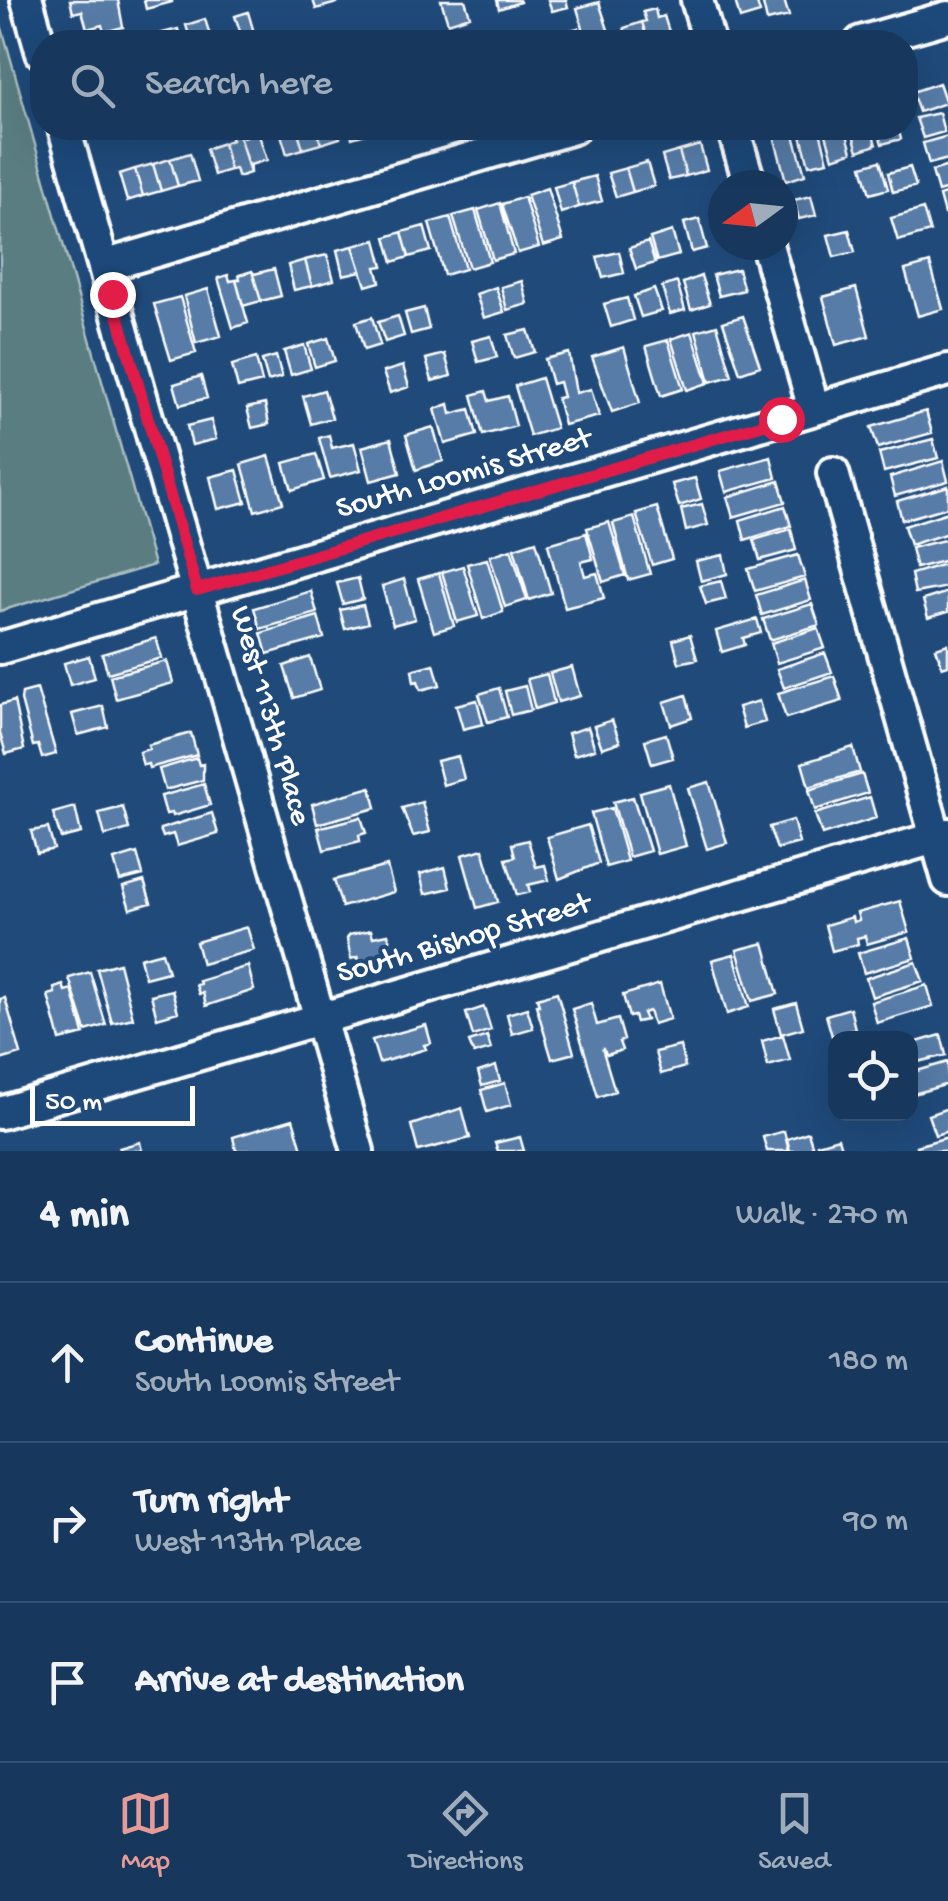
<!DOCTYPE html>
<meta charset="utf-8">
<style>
body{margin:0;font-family:"Gochi Hand",sans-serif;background:#203f62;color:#f1f3f6}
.controls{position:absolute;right:30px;bottom:30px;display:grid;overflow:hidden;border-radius:20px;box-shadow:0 10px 40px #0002}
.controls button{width:90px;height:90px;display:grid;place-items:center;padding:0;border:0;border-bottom:2px solid #365272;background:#17385c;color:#f1f3f6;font:50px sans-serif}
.compass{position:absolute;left:708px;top:170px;width:90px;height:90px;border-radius:50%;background:#17385c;box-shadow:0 10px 40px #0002;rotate:255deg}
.scale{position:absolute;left:30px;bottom:25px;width:165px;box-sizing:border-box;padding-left:10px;border:5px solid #fff;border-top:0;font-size:28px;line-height:35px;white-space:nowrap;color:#fff;-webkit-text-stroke:8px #1f4a7a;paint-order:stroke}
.stop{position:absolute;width:30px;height:30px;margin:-22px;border:8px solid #e11d48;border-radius:50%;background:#fff}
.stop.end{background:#e11d48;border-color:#fff;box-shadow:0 2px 10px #0008}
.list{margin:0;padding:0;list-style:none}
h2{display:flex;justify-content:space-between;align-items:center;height:130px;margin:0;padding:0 40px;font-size:42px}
h2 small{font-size:32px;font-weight:400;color:#9eacbb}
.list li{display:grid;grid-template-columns:65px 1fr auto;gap:30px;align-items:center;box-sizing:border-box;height:160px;padding:0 40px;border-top:2px solid #365272}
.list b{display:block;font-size:38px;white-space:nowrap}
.list p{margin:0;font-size:32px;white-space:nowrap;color:#9eacbb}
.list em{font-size:32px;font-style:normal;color:#9eacbb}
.icon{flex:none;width:55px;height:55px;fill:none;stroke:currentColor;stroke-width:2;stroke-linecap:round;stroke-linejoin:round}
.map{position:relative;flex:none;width:948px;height:1151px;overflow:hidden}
.search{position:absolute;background:#17385c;box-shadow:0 10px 40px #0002;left:30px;right:30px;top:30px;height:110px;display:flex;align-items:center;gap:25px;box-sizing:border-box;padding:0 35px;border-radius:40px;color:#9eacbb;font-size:38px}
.sheet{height:610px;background:#17385c}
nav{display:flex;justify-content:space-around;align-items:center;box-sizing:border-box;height:140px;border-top:2px solid #365272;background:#17385c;font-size:28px;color:#9eacbb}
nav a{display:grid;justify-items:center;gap:5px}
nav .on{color:#e69b98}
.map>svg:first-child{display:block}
</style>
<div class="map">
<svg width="948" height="1151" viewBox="0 0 948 1151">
<rect width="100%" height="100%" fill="#1f4a7a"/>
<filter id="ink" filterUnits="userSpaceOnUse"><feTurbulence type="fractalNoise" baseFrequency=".01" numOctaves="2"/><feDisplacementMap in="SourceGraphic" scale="20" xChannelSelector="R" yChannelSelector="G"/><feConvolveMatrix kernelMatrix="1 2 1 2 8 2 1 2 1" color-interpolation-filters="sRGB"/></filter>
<g filter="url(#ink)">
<!-- green -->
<path fill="#5a7d82" stroke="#acbec0" stroke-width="2.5" d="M0 21 154 565 0 611Z"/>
<!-- building -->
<path fill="#577ba7" stroke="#fff" stroke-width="2.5" d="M70 0H118L123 27 104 32 102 25 87 29 82 11 73 13Z
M144 0H172V2L146 9Z
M313 0H336L337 3 316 9Z
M441 0H465L470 16 448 23Z
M497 0H519L520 2 499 9Z
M548 0H566L568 7 552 11Z
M735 0H756L760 13 740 19Z
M762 0H784L789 16 767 21Z
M599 2 612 42H587L577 8Z
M655 9 657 18 664 16 672 41 648 42 642 22 646 21 643 12Z
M248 12 255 36 243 40 235 16Z
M205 19 212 42H191L186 25Z
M642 22 648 42H628L624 28Z
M578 28 582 42H562L559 33Z
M178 29 181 42H157L155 35Z
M939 83 946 103 919 112 912 92Z
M939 113 944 132 923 138 916 118Z
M126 128H143L146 136 131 141Z
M228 128H237L250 173 238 177 235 169 230 170 223 143 232 140Z
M237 128H240L243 137 258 132 267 160 250 165V173Z
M279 128H297L303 149 287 154Z
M297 128H316L321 144 303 149Z
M316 128H337L340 138 321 144Z
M349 128H372L373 132 352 138Z
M772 128H792L805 175 786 181Z
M799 128H819L828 161 809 165Z
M824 128H845L852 152 833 158Z
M851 128H871L876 145 858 151Z
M877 128H898L901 139 882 144Z
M948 136V159L929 164 923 143Z
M223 143 230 170 214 175 206 149Z
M700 145 707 170 686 176 679 151Z
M679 151 686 176 669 180 662 156Z
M190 153 198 181 178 186 170 159Z
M170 159 178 186 161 191 153 164Z
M880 161 888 189 870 194 862 166Z
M647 162 654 186 633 192 626 168Z
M153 164 161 191 143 196 135 169Z
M948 166V189L938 192 932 171Z
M910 167 916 186 893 192 888 173Z
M626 168 633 192 616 197 608 173Z
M135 169 143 196 127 201 119 174Z
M595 176 602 201 579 207 572 182Z
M572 182 579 207 561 213 554 187Z
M547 188 563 240 543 246 527 195Z
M948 193V213L944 214 939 196Z
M811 196 816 215 799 219 794 200Z
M524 197 539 247 518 253 502 204Z
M500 203 514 254 493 260 478 210Z
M923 209 930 232 898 241 891 218Z
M475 210 490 262 469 268 453 216Z
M450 217 465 269 444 275 429 223Z
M699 219 707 248 692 252 684 223Z
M424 226 431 251 409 257 402 232Z
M849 230 855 252 834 257 828 235Z
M672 231 679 255 657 261 650 238Z
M402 232 409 257 393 262 386 237Z
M376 240 383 266 376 267 380 282 366 286 353 246Z
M648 242 655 263 636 269 629 248Z
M353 246 361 271 343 275 337 250Z
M619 252 624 273 603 278 597 257Z
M327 255 334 280 312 286 305 260Z
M305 260 312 286 294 290 288 265Z
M930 263 943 309 918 316 905 270Z
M274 269 281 296 261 301 252 271 254 274Z
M738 269 744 290 719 296 713 275Z
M252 271 261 301 243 306 236 280 240 279 239 275Z
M228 275 230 281 236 280 248 323 233 328 218 278Z
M701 276 710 304 691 310 683 283Z
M522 281 528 304 507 310 501 287Z
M677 282 685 310 670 314 662 287Z
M496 287 504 312 484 318 476 294Z
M856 288 869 336 836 345 823 297Z
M208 289 221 336 196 343 184 296Z
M654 289 662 311 641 317 634 296Z
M180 297 196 353 171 360 154 304Z
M627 298 633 320 611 327 604 304Z
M424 308 429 329 411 334 405 313Z
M398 316 404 336 385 342 378 322Z
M743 316 760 366 740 373 723 322Z
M372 317 380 345 364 350 356 322Z
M717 325 732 376 710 382 696 331Z
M528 330 535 352 514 358 507 335Z
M692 332 708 383 687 390 671 339Z
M491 336 497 357 478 362 472 341Z
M328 338 335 361 315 367 308 344Z
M668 340 683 389 661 396 646 346Z
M304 345 311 369 291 375 284 351Z
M624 347 640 403 612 412 592 357Z
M569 353 576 393 591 389 599 416 564 425 557 398 563 397 559 382 552 384 545 359Z
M445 354 451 376 432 381 426 359Z
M276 356 282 377 268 381 262 360Z
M256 358 262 382 238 388 232 365Z
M403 366 409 387 390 393 383 372Z
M201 376 207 398 180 405 174 384Z
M541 378 556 428 530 436 515 386Z
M324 390 332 418 311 424 303 396Z
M486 391 489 401 508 396 516 426 483 435 472 395Z
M265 404 269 424 252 428 247 408Z
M449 404 451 414 470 409 477 435 445 444 435 409Z
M926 411 932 433 878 448 871 427Z
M211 420 216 439 192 445 187 426Z
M433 427 443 461 416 470 406 435Z
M329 435 332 448 354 443 361 470 330 478 319 438Z
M391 439 400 473 371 481 362 447Z
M933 439 938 458 884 472 879 453Z
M316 454 324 480 292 490 284 463Z
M269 456 283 503 255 511 242 464Z
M771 457 776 478 726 492 720 471Z
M943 461 948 481 895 496 890 477Z
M237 470 246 502 218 509 210 477Z
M695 478 701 499 679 506 672 484Z
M779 481 785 502 733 517 727 497Z
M948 486V507L902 520 897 501Z
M702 504 708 525 686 531 681 509Z
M785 506 791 526 745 540 740 520Z
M657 507 672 559 652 565 636 513Z
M948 512V533L910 545 904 526Z
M634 517 650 574 628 580 613 523Z
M609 522 625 575 603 582 587 528Z
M791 529 796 550 760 560 754 540Z
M586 533 593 559 581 562 585 576 597 573 604 598 565 608 548 544Z
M948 539V560L916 568 911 548Z
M536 541 551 593 529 600 514 548Z
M511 549 527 600 505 607 490 556Z
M723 555 727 574 701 581 696 561Z
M798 555 805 577 755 591 748 569Z
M487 559 503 612 483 619 467 564Z
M948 563V587L915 593 911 574Z
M463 566 478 616 457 622 442 572Z
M439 573 454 626 434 632 418 579Z
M358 578 363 599 343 604 337 583Z
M404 579 415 619 393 625 382 586Z
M805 580 811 600 762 615 756 595Z
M721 581 726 599 706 604 700 586Z
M311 591 317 613 260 629 254 608Z
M948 592V612L928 618 923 600Z
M812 604 819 625 770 640 763 619Z
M363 605 368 623 345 629 340 610Z
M318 616 324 638 267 654 261 633Z
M757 619 761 633 743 638 745 645 722 652 716 631Z
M818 628 825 648 777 663 771 643Z
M690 635 697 659 679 663 673 640Z
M156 638 162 658 108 673 102 654Z
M948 644V665L942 667 936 648Z
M825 653 832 672 784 688 777 669Z
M89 656 95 678 70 685 64 663Z
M310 657 320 690 294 698 284 666Z
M167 661 173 683 116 699 110 676Z
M434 664 440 685 421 690 418 681 414 682 412 670Z
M572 667 580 696 558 702 550 673Z
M547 674 554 703 535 709 527 679Z
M834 676 842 701 786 718 778 693Z
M525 686 531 710 511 715 505 691Z
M499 688 507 717 488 722 479 694Z
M37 689 56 754 42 758 38 745 33 746 21 700 22 693Z
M686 695 692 718 671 725 664 702Z
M477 700 483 724 463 729 456 705Z
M14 701 24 749 6 754 0 733V705Z
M759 701 765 722 744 728 738 707Z
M103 706 108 727 78 735 72 714Z
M612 720 620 742 602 748 594 726Z
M588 727 595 749 574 755 568 733Z
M191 733 197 755 149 768 148 764 143 765 139 752 149 749 148 745Z
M666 734 673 758 652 764 645 740Z
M853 747 860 772 809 787 802 763Z
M458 756 464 779 443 785 437 761Z
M197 758 199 765 203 764V780L165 790 159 769Z
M862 774 868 793 815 810 809 790Z
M709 782 727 843 707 849 688 788Z
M204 784 210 805 173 816 172 813 166 814 161 796Z
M669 784 686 846 657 854 640 792Z
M371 787 376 808 317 824 312 804Z
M633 797 650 851 629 857 613 802Z
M870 797 876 818 822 835 815 814Z
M422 802 430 832 413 836 402 808Z
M75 807 81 833 61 838 53 813Z
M123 807 129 829 105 836 99 813Z
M612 808 627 861 606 867 591 813Z
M212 813 218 834 177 846 173 834 163 837 160 829Z
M361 817 366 833 359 835 360 841 324 850 318 828Z
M793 820 799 843 777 849 769 827Z
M588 825 599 863 559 879 547 837Z
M48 828 54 849 37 853 31 831Z
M528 840 536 867 545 865 549 880 528 885 530 892 517 895 506 859 515 857 512 844Z
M483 849 498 902 477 908 462 855Z
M137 853 143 875 120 881 114 860Z
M387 866 394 892 342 907 334 880Z
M445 867 450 888 425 894 420 874Z
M144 881 151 903 130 909 123 887Z
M900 901 909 932 867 944 865 936 857 938 858 944 832 951 825 925 852 917 853 922 859 920 857 913Z
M247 927 254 950 202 964 196 942Z
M371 930 373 937 388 934 392 951 374 956 376 965 361 969 358 957 351 959 347 939 349 935Z
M909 938 915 958 864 973 858 953Z
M764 943 778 994 752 1001 737 950Z
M162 952 168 972 145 978 140 958Z
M734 954 749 1007 727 1014 712 960Z
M916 962 923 981 872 997 866 978Z
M119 963 133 1018 112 1023 97 969Z
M248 966 254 990 206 1006 203 993 199 994 196 985 200 984 199 981Z
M90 972 106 1025 86 1031 69 978Z
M660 984 670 1019 653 1024 649 1011 643 1013 646 1020 636 1022 634 1016 629 1017 623 995Z
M63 985 65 991 72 989 84 1034 60 1040 48 995 55 993 54 988Z
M927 985 933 1006 877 1023 871 1002Z
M172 990 178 1012 157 1018 151 995Z
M557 992 574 1053 552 1059 536 1005H539L537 998Z
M5 998 21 1054 0 1060V999Z
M591 1003 597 1025 618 1019 624 1040 619 1042 622 1050 607 1055 602 1048 615 1091 598 1097 572 1009Z
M796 1003 803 1028 781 1034 774 1009Z
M484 1007 491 1030 473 1036 466 1013Z
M527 1008 533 1028 512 1034 507 1014Z
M850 1008 855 1029 832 1036 826 1015Z
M426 1025 431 1043 424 1045 426 1049 379 1063 372 1040Z
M783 1035 790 1060 768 1066 762 1041Z
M941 1035 946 1055 910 1064V1044Z
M487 1036 491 1049 474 1054 469 1042Z
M680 1046 685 1067 661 1074 655 1052Z
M948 1062V1084L910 1095V1073Z
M496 1066 500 1081 482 1086 478 1072Z
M505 1083 511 1105 487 1112 481 1090Z
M462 1108 470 1138 418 1151 411 1125Z
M948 1108V1131L935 1135 928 1115Z
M293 1119 302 1149 236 1151 233 1137Z
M784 1131 789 1151H767L763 1137Z
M808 1132 814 1151H790L787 1139Z
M520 1137 524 1151H498L495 1143Z
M948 1137V1151H917L916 1146Z
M838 1138 842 1151H819L817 1144Z
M140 1142 142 1151H120L119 1148Z"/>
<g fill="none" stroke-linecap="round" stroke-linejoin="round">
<!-- minor casing -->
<g stroke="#fff" stroke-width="38">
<path id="minor" d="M27 0 42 53
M697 0 709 42
M861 42 948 17
M64 128 358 1151
M733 128 750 185
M767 245 814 409
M104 266 573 128
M833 473 948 880
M0 648 948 370
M0 1113 948 834"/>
</g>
<!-- minor -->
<use href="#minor" stroke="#1f4a7a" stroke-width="30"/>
</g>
</g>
<g fill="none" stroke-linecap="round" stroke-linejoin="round" filter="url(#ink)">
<!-- route -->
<path stroke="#e11d48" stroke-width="12" d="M112 294 197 590 781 419"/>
</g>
<g text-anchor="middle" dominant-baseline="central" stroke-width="8" stroke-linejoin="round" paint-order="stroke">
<!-- street labels -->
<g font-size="32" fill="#fff" stroke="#1f4a7a">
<text transform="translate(464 475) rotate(-16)">South Loomis Street</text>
<text transform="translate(269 716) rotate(74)">West 113th Place</text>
<text transform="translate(464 940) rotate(-16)">South Bishop Street</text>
</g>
</g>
</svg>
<div class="controls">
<button><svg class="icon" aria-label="locate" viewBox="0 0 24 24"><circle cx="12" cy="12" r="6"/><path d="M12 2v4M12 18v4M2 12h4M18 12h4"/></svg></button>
</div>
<svg class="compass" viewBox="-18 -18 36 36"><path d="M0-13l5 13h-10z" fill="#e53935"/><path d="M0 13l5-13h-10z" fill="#9eacbb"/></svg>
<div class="scale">50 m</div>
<div class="stop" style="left:781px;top:419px"></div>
<div class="stop end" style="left:112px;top:294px"></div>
<div class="search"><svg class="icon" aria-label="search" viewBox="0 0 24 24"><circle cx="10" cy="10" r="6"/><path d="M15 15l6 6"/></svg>Search here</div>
</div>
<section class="sheet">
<h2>4 min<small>Walk · 270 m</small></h2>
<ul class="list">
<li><svg class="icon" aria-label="ahead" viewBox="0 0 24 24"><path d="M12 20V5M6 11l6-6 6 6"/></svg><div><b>Continue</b><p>South Loomis Street</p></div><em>180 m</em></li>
<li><svg class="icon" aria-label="right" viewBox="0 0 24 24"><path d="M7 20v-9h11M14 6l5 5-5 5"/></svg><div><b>Turn right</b><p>West 113th Place</p></div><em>90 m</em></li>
<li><svg class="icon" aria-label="arrive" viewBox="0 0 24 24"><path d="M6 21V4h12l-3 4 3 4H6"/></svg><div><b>Arrive at destination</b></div></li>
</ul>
</section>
<nav>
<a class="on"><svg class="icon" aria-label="map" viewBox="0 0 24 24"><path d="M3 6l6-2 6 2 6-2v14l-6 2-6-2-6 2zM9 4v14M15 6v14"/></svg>Map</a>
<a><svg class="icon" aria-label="directions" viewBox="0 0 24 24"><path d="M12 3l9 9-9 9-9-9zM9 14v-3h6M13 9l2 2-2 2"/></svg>Directions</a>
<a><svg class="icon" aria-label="saved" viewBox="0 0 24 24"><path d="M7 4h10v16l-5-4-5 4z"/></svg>Saved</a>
</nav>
